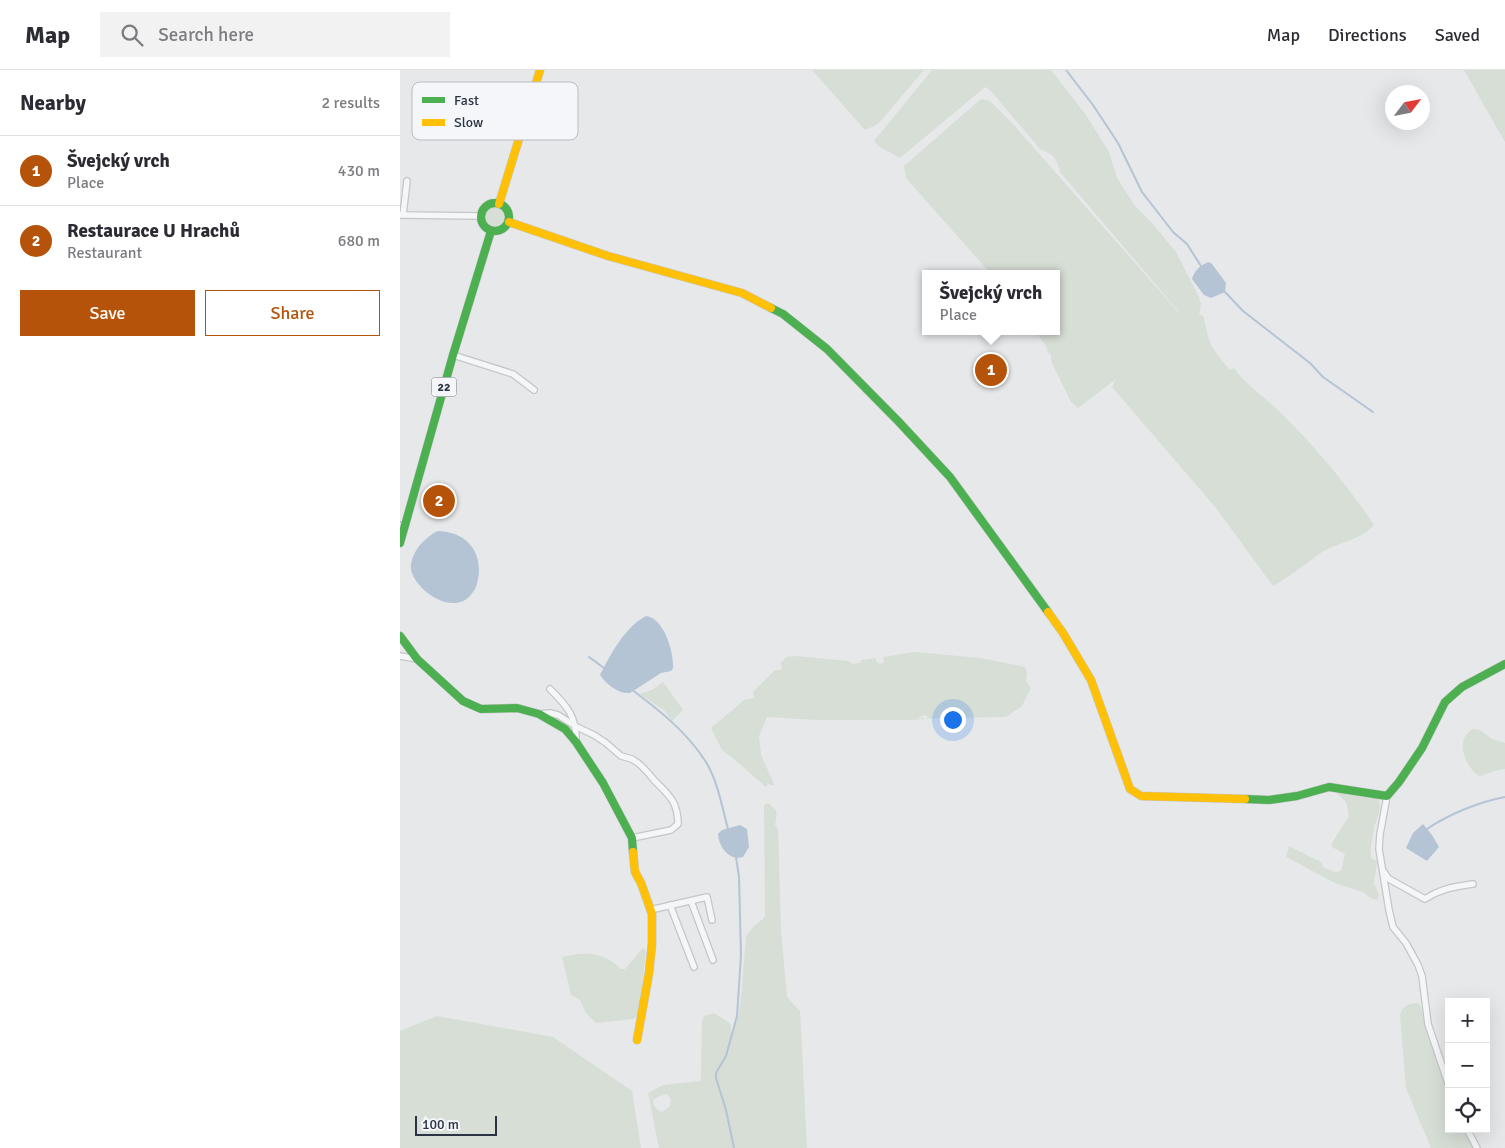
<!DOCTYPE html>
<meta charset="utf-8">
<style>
body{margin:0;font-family:Signika,sans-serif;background:#f2f2f3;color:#2b2b33}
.controls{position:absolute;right:15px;bottom:15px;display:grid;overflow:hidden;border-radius:0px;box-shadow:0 5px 20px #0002}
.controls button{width:45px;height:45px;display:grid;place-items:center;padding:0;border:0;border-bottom:1px solid #e1e1e2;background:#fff;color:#2b2b33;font:25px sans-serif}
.compass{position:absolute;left:985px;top:15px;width:45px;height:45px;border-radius:50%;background:#fff;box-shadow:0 5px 20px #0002;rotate:58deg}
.scale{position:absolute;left:15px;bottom:12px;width:82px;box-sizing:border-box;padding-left:5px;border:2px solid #2b3445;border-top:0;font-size:14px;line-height:18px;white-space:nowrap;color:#2b3445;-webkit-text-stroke:4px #f4f6f9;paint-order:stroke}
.you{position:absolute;left:552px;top:649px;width:18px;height:18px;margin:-12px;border:4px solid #fff;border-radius:50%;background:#1a73e8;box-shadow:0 0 0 8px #1a73e833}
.badge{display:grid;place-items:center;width:32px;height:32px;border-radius:50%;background:#b45309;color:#fff;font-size:16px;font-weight:700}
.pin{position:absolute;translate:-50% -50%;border:2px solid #fff;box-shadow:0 1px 5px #0006}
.popup{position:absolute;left:522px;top:200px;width:138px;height:65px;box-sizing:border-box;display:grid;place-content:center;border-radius:0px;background:#fff;filter:drop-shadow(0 1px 4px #0005);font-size:16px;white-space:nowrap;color:#7c7c81}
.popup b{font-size:19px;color:#2b2b33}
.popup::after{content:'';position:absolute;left:50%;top:100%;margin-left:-10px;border:10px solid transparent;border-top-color:#fff}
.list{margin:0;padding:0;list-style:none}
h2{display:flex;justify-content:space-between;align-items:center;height:65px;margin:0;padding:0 20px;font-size:21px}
h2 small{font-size:16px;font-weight:400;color:#7c7c81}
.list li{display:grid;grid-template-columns:32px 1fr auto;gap:15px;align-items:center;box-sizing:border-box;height:70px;padding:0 20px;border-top:1px solid #e1e1e2}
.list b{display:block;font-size:19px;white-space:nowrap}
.list p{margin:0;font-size:16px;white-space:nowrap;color:#7c7c81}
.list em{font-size:16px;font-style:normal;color:#7c7c81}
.actions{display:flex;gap:10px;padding:15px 20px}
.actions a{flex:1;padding:11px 0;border:1px solid #b45309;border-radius:0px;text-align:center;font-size:18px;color:#b45309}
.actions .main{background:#b45309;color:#fff}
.icon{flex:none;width:28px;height:28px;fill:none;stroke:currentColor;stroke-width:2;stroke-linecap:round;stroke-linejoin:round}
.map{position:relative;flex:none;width:1105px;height:1078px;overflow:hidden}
header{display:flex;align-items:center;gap:30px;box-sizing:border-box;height:70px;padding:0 25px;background:#fff;border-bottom:1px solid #e1e1e2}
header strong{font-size:24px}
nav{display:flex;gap:28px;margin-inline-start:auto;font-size:18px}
.search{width:350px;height:45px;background:#f2f2f3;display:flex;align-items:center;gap:12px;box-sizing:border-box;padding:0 18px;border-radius:0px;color:#7c7c81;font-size:19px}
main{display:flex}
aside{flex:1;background:#fff}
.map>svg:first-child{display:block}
</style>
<header>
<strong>Map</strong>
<div class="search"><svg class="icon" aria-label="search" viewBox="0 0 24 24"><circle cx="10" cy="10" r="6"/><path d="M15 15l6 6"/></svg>Search here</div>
<nav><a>Map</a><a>Directions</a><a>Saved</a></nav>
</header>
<main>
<aside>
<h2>Nearby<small>2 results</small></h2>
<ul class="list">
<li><span class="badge">1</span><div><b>Švejcký vrch</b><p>Place</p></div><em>430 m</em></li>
<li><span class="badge">2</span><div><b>Restaurace U Hrachů</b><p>Restaurant</p></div><em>680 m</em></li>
</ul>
<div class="actions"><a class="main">Save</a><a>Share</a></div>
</aside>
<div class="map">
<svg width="1105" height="1078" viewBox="0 0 1105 1078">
<rect width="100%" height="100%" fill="#e6e8ea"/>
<!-- green -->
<path fill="#d6ded6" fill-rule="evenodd" d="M412 0H524L478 54 465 60Z
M532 0H651L686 45 709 82 717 108 735 136 752 153 776 182 799 227 801 234 799 244 804 247C808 274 812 279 830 300L834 298C846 316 869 330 884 346 917 379 948 416 974 455 961 470 939 472 922 482 906 493 891 506 873 516L816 438 712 317 716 309 678 338 671 332 651 291V285L648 283 646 276 635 261H656V204H591L506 108 504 96 581 29 590 31 613 54 779 243V242L660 102C658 91 653 82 641 80L590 20 585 17 500 88 480 77 474 71Z
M1064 0H1105V72Z
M84 147a11 11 0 1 1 22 0a11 11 0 1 1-22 0Z
M515 582 580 588 625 597 627 602 626 611 631 618 622 636 606 647 550 648 545 643 542 644 541 648 526 649 528 647 525 645 518 648 520 649 522 647 525 649 511 650H417L367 647 359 666 361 685 375 716 368 714 366 717 334 689 322 680 311 658 344 630 354 628 353 622 375 600H381L382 597 380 594 386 587 397 586 449 591 452 594 460 593 461 590 476 588V591L480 594 484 592 483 587Z
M263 612 283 640 272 651 265 641 240 624 252 620Z
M1073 659 1080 660 1092 669 1105 673V699C1098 699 1081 706 1079 706 1077 705 1074 702 1073 701 1063 689 1056 669 1073 659Z
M935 721 978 728C983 739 976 749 974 759 972 768 970 778 971 788L977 791 974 813 979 825 977 830 970 828 963 822 935 813 886 787 889 776 921 792 924 798 935 802 941 801 945 784 932 777V773L949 746 946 732Z
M368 733C379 742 377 742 375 755L378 759 381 860 387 927 400 941 407 1078H259L248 1023 263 1015 301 1011 302 951 304 946 314 943 331 954V966L338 946 341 928 346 866 354 856 364 848 365 844 364 735ZM267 1024 271 1029 270 1036 262 1042C257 1040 253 1036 253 1031L257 1027Z
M243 878 246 881 239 945 233 949 196 953 186 943 180 930 171 925 162 887C184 881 205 882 221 899H225Z
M1018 933 1020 935 1049 1025V1059H1064L1074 1078H1031L1006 1018 1000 945C1002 936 1009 933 1018 933Z
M37 946 153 967 232 1021 241 1078H0V961Z"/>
<!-- water -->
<path fill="#b4c4d5" d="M809 192 812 194 826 213 825 222 811 228 804 225 792 209C794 201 801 194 809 192Z
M38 461C70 462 86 487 76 517 75 520 72 523 70 526 51 546 14 519 11 499 10 491 15 481 20 475 25 469 31 464 38 461Z
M246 546C264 548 274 582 273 598L271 601 261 603 230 623C218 624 206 614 200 605 210 585 225 557 246 546Z
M1023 754 1032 765 1039 777 1027 791 1006 778 1013 763Z
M340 755 347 759 349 777 343 787C329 791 319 777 318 764L322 760Z"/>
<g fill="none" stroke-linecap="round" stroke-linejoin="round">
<!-- stream -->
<path stroke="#b4c4d5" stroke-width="2" d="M666 0 693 35 718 73 742 122 773 162 787 174 801 196
M825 222 843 241 910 293 923 307 973 342
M0 452H1
M189 587 204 598
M231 619C259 640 287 662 306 692 318 712 322 737 328 759
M1027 761V759C1049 744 1079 732 1105 727
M334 1078 326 1040 316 1008V1003L326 986 337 946 341 885 339 807 336 787"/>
<!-- street casing -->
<g stroke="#c4c6c8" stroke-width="8">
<path id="street" d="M0 145 81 146
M3 145 7 111
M53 285 113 304 134 320
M0 586 17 589
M150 619C167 636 177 647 176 672
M139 644 150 643 158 645 177 657 194 665 206 673 221 686 232 689 238 693C244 698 249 704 254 710 269 725 278 732 278 754L271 760 232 768
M987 726 980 764 979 779 989 840 993 857 1006 873 1018 895 1022 906 1028 954 1049 1016
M984 802 989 809 1025 829C1042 818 1054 817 1073 814
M291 831 313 890
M270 835 294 897
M250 840 307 827 312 850
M1067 1059 1077 1078"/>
</g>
<!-- fast casing -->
<g stroke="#c4c6c8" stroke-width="9">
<path id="fast" d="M81 147a14 14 0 1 1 28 0a14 14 0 1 1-28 0Z
M371 238 383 244 427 279 498 351 550 407 648 542
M0 473 53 285 91 161
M0 566 17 589 63 631 81 639 117 638 139 644 165 659 176 672 203 713 232 768 233 782
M845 729 869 730 897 726 929 717 987 726 999 712 1022 678 1045 632 1062 617 1105 594"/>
</g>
<!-- slow casing -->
<g stroke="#c4c6c8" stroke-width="9">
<path id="slow" d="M99 134 140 0
M109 152 208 186 342 223 371 238
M648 542 663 563 691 610 730 719 741 726 845 729
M233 782 235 802 241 813 252 844V874L249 903 237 970"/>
</g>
<!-- street -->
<use href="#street" stroke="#f5f6f7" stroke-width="5.5"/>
<!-- fast -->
<use href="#fast" stroke="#4caf50" stroke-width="8"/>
<!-- slow -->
<use href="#slow" stroke="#ffc107" stroke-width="8"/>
</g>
<g text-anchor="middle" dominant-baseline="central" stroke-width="5" stroke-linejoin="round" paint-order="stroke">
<!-- shield labels -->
<rect fill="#f4f6f9" stroke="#676e7b" stroke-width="1" x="31.5" y="307.5" width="25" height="19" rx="4"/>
<g font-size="12" font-weight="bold" fill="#2b3445">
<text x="44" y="317">22</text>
</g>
</g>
<!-- legend -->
<rect x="12" y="12" width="166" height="58" rx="8" fill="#f4f6f9" stroke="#b8bcc3" stroke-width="1"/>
<rect x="22" y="27" width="23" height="6" fill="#4caf50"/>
<rect x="22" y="49" width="23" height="7" fill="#ffc107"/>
<g font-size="14" fill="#2b3445">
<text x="54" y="35">Fast</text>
<text x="54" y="57">Slow</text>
</g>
</svg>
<div class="controls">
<button>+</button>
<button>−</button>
<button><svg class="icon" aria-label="locate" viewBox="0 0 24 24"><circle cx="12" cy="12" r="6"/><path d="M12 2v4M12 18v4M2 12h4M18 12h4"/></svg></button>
</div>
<svg class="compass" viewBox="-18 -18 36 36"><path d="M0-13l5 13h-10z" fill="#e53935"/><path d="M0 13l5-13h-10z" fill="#7c7c81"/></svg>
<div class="scale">100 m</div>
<div class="you"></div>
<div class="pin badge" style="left:591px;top:300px">1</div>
<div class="popup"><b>Švejcký vrch</b>Place</div>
<div class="pin badge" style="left:39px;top:431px">2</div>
</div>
</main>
